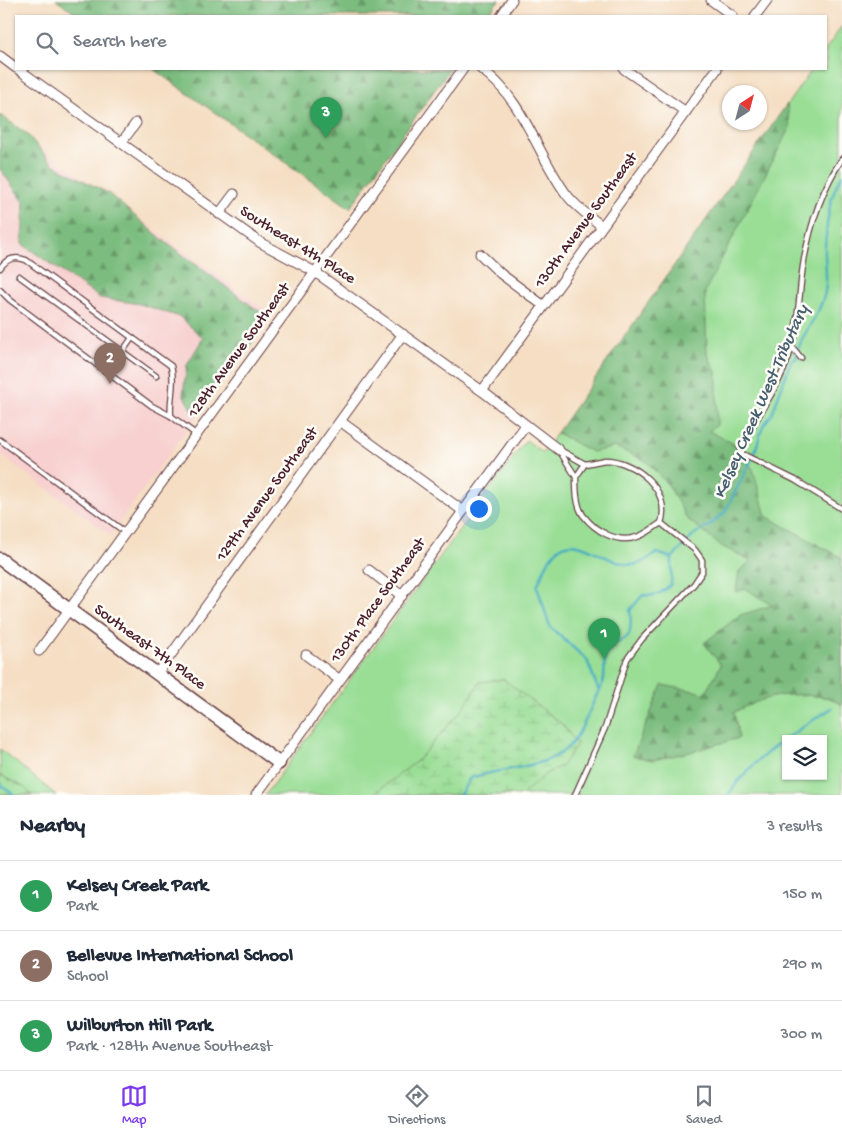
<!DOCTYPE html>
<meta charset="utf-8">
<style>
body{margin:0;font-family:"Gochi Hand",sans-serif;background:#f6f6f7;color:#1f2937}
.controls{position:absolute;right:15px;bottom:15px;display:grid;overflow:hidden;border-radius:0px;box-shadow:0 1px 4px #0004}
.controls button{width:45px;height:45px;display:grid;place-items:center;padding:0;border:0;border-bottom:1px solid #e0e1e3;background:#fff;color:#1f2937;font:25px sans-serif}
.compass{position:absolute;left:722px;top:85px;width:45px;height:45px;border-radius:50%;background:#fff;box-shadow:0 1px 4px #0004;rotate:36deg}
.you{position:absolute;left:478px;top:508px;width:18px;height:18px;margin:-12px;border:4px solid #fff;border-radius:50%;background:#1a73e8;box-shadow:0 0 0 8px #1a73e833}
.badge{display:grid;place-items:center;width:32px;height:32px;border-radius:50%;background:#7c3aed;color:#fff;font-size:16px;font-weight:700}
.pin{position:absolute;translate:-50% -41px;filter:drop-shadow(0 1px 2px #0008)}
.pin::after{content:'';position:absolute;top:26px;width:18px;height:15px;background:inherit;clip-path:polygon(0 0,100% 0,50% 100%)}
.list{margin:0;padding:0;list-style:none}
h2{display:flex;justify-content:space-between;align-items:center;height:65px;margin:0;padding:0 20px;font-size:21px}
h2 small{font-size:16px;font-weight:400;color:#747a83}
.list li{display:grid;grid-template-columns:32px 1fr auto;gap:15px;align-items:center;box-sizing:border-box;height:70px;padding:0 20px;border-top:1px solid #e0e1e3}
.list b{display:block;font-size:19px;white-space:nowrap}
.list p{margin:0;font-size:16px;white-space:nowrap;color:#747a83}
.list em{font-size:16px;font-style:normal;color:#747a83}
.icon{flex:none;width:28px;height:28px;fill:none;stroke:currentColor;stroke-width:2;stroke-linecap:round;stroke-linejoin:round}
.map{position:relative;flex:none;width:842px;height:795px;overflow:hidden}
.search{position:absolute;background:#fff;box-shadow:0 1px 4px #0004;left:15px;right:15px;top:15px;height:55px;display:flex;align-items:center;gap:12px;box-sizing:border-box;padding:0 18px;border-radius:0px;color:#747a83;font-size:19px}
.sheet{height:275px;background:#fff}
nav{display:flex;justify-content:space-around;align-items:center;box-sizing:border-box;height:70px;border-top:1px solid #e0e1e3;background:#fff;font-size:14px;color:#747a83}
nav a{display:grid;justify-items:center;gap:2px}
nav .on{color:#7c3aed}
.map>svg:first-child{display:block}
</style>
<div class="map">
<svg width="842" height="795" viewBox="0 0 842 795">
<defs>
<pattern id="forest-firs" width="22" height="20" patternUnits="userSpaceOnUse" patternTransform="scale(1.25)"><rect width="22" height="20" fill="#7bbd7f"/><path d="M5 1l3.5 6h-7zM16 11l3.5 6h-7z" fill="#679968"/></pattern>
<pattern id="wetland-marsh" width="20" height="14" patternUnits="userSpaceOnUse" patternTransform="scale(1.25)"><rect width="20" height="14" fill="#9ade96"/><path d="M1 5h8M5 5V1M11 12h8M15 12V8" fill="none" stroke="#86be81"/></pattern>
</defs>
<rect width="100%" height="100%" fill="#fdfcf7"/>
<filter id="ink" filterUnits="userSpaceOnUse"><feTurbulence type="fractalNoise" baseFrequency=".02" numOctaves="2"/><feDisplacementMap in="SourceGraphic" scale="10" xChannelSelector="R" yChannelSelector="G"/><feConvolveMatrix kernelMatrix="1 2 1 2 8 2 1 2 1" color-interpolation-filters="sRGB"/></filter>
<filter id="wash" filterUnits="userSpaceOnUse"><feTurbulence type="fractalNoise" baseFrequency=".0096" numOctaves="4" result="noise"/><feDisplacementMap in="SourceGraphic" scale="20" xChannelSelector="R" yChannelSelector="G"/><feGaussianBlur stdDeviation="1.12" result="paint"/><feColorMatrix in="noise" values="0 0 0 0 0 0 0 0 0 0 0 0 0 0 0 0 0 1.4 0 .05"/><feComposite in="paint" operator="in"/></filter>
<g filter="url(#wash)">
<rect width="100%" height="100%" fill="#f5dec3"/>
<!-- built -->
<path fill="#f7d0cf" d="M0 119 271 314 110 535 0 454Z"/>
<!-- green -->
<path fill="#9ade96" stroke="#727e60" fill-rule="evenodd" d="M842 26V795H265L526 440 543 453 812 69H826V49ZM786 739H823V776H786Z
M0 749 56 795H0Z"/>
<!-- forest -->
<path fill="url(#forest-firs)" stroke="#626e55" d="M56 0H499L487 16H79Z
M153 69H450L350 208Z
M787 104 790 127 705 291 707 353 717 374V425L709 431 736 445 753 469 766 516 842 558V705C832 697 825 697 813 696 780 692 763 698 734 712L739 738 690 752 653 760 633 756 662 685 705 693 721 665 704 643 740 615 773 605 745 589 736 592 739 571 751 561 721 546 687 519 669 486 646 461 615 447 592 452 557 433Z
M0 115 27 134 54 165 108 193 168 244 267 317 252 343 195 414 183 394 187 365 203 338 180 317 140 304 100 298 22 244 24 202 0 169Z"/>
<!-- wetland -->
<path fill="url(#wetland-marsh)" stroke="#727e60" d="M503 679 562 724 577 744 562 766 547 773 522 795H372L417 761 462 710 480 682Z
M0 775 24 787 32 795H0Z"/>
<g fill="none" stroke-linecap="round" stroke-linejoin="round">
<!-- stream -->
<path stroke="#40aabf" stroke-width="2.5" d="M598 689 587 660 550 627 537 586C542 576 547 560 555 552 578 527 610 571 637 564 644 562 651 557 657 553L672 558
M0 784 14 795
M460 795 470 778C500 767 548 770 570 745 585 728 591 704 602 685 607 676 602 664 606 655 616 632 635 652 630 610L643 595C655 597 662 593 671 584L672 558 696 533 709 526 725 512 754 455 763 426 772 414 789 366 792 359H796C799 335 818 319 824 296 829 280 824 262 825 246 827 222 829 195 842 175
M728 795C754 756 793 733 832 708"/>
</g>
</g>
<g filter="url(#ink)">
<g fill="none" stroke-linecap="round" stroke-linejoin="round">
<!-- lane casing -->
<g stroke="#643c42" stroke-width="7">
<path id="lane" d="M842 159C821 190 809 230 803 266 799 292 799 321 792 346 782 384 757 414 741 448L742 454 795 480 842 509
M0 268C7 258 15 256 26 260L171 366C176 383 169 399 171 416
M19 276 156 376
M0 290 10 300 152 406 171 416 197 435
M792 347 801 358
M108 372 132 338
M0 440 125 532
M559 450 576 477
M560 450 585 464
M605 460C634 460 672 490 661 523 653 528 646 534 637 537 617 544 595 531 583 515 576 505 576 488 576 477L585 464Z
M575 795 605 728 627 659 642 639 694 584 702 572V560L695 550 661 523"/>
</g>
<!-- street casing -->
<g stroke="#643c42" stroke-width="11">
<path id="street" d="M711 0 733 16
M501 16 512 0
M755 16 767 0
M0 56 16 68
M18 69 261 243 315 272 482 391 559 450
M481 69C524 99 537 155 567 195 576 207 590 217 602 226
M624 69 686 112
M121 143 136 123
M219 214 234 194
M480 254 501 274 544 306
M482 391 717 69
M340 421 463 511
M369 570 402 596
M39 651 463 69
M306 655 340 680
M157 674 403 334
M256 795 526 425"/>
</g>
<!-- secondary casing -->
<g stroke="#643c42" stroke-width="15">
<path id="secondary" d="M0 559 279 763"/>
</g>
<!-- lane -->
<use href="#lane" stroke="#fff" stroke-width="4.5"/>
<!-- street -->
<use href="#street" stroke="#fff" stroke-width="9"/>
<!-- secondary -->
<use href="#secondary" stroke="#fff" stroke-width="12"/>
</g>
</g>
<g text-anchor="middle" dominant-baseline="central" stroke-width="5" stroke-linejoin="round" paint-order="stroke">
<!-- street labels -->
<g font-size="16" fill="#4a1f2b" stroke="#fdfcf7">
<text transform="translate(587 221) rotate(-54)">130th Avenue Southeast</text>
<text transform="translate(297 246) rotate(32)">Southeast 4th Place</text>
<text transform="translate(240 351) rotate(-54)">128th Avenue Southeast</text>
<text transform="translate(268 495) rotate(-54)">129th Avenue Southeast</text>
<text transform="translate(379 601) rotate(-54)">130th Place Southeast</text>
<text transform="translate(149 648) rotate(36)">Southeast 7th Place</text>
</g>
<!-- water labels -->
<g font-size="18" font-style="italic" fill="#465e6e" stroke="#fdfcf7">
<text transform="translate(762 402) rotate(-66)">Kelsey Creek West Tributary</text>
</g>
</g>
</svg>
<div class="controls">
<button><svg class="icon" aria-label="layers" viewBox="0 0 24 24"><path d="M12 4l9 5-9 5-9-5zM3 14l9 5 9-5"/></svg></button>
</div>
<svg class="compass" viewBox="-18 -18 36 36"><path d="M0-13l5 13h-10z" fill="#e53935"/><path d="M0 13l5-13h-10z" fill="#747a83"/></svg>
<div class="you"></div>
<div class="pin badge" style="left:604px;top:659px;background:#2e9e5b">1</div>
<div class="pin badge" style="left:110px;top:384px;background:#8d6e63">2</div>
<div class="pin badge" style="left:326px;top:138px;background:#2e9e5b">3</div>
<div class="search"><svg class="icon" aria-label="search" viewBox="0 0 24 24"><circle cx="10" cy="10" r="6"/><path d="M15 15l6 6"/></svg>Search here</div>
</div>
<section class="sheet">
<h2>Nearby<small>3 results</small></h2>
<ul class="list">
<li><span class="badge" style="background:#2e9e5b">1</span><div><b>Kelsey Creek Park</b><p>Park</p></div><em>150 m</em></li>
<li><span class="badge" style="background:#8d6e63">2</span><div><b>Bellevue International School</b><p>School</p></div><em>290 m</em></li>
<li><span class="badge" style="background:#2e9e5b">3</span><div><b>Wilburton Hill Park</b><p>Park · 128th Avenue Southeast</p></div><em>300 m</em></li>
</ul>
</section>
<nav>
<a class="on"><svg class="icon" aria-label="map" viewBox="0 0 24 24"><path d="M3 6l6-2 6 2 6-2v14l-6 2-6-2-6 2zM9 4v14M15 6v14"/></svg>Map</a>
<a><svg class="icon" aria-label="directions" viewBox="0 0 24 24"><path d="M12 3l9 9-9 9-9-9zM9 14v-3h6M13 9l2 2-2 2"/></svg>Directions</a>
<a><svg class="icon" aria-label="saved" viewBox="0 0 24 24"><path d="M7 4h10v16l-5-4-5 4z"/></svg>Saved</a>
</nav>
